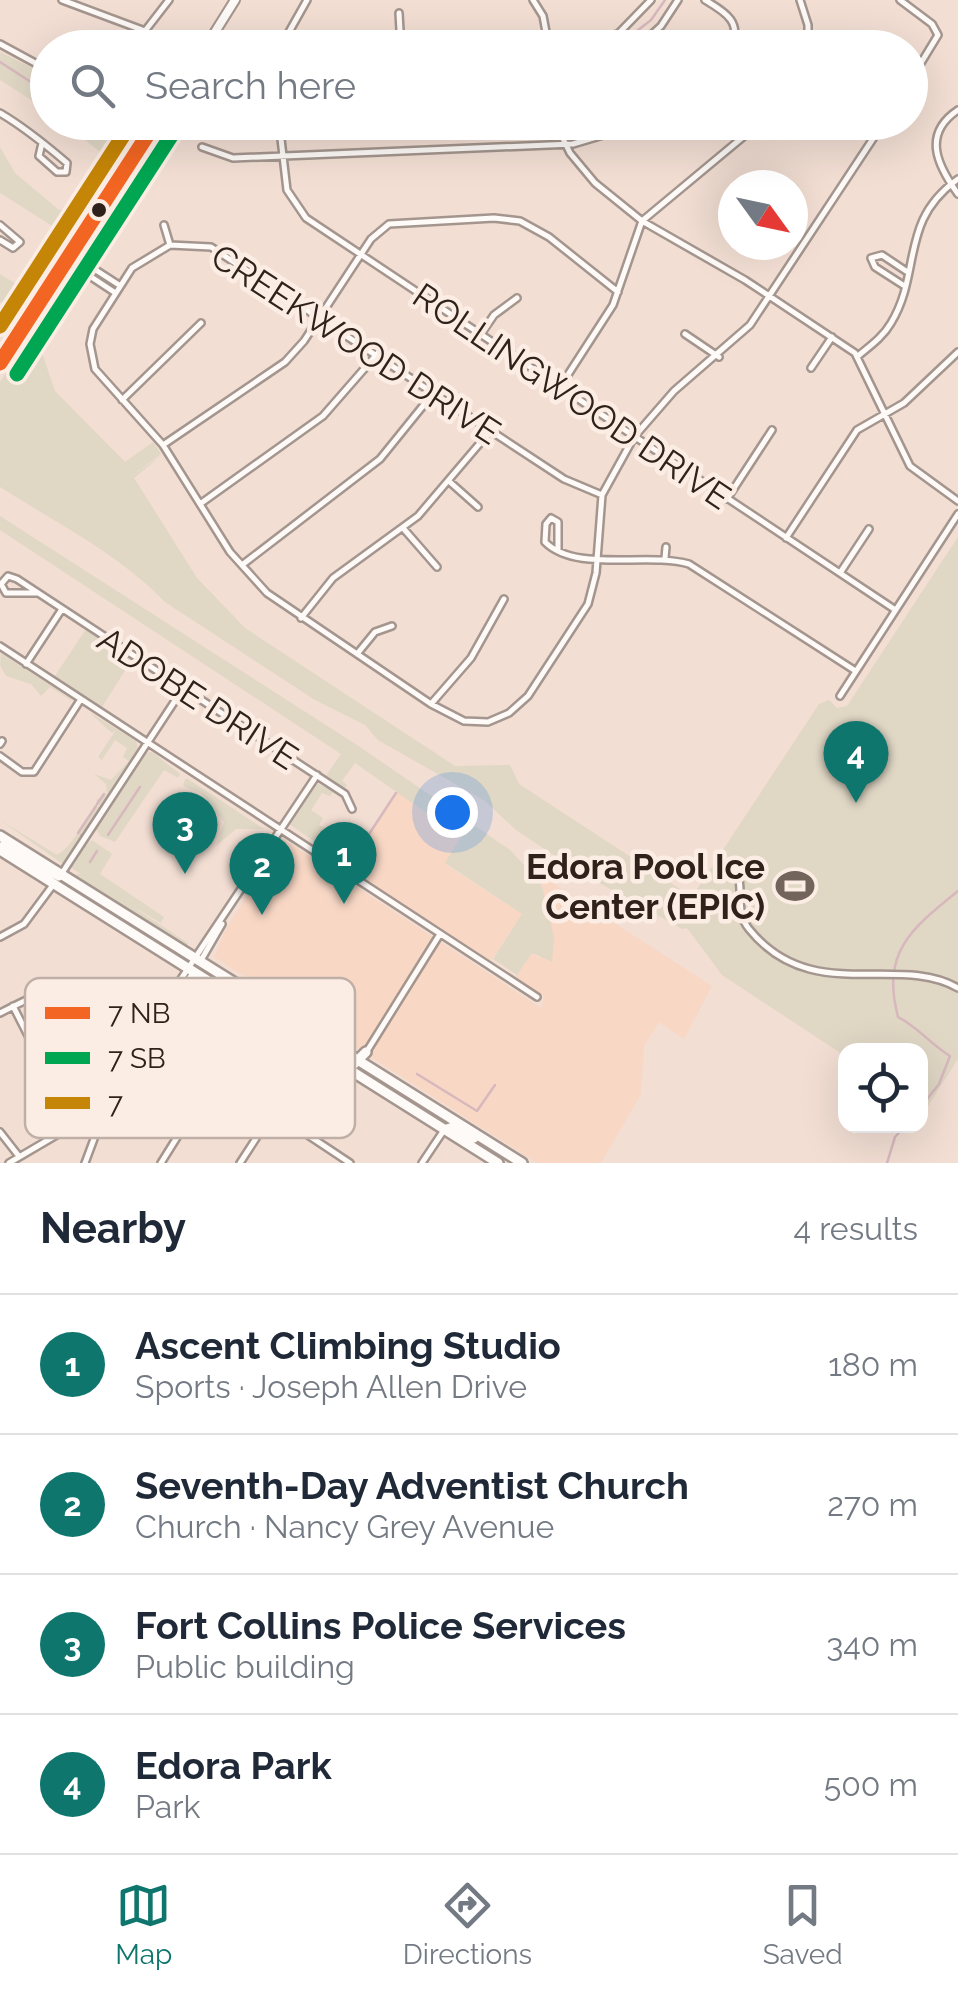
<!DOCTYPE html>
<meta charset="utf-8">
<style>
body{margin:0;font-family:Raleway,sans-serif;background:#f2f2f3;color:#1f2937}
.controls{position:absolute;right:30px;bottom:30px;display:grid;overflow:hidden;border-radius:20px;box-shadow:0 10px 40px #0002}
.controls button{width:90px;height:90px;display:grid;place-items:center;padding:0;border:0;border-bottom:2px solid #e0e1e3;background:#fff;color:#1f2937;font:50px sans-serif}
.compass{position:absolute;left:718px;top:170px;width:90px;height:90px;border-radius:50%;background:#fff;box-shadow:0 10px 40px #0002;rotate:123deg}
.you{position:absolute;left:452px;top:812px;width:35px;height:35px;margin:-25px;border:8px solid #fff;border-radius:50%;background:#1a73e8;box-shadow:0 0 0 15px #1a73e833}
.badge{display:grid;place-items:center;width:65px;height:65px;border-radius:50%;background:#0f766e;color:#fff;font-size:32px;font-weight:700}
.pin{position:absolute;translate:-50% -82px;filter:drop-shadow(0 2px 5px #0008)}
.pin::after{content:'';position:absolute;top:52px;width:35px;height:30px;background:inherit;clip-path:polygon(0 0,100% 0,50% 100%)}
.list{margin:0;padding:0;list-style:none}
h2{display:flex;justify-content:space-between;align-items:center;height:130px;margin:0;padding:0 40px;font-size:42px}
h2 small{font-size:32px;font-weight:400;color:#747a83}
.list li{display:grid;grid-template-columns:65px 1fr auto;gap:30px;align-items:center;box-sizing:border-box;height:140px;padding:0 40px;border-top:2px solid #e0e1e3}
.list b{display:block;font-size:38px;white-space:nowrap}
.list p{margin:0;font-size:32px;white-space:nowrap;color:#747a83}
.list em{font-size:32px;font-style:normal;color:#747a83}
.icon{flex:none;width:55px;height:55px;fill:none;stroke:currentColor;stroke-width:2;stroke-linecap:round;stroke-linejoin:round}
.map{position:relative;flex:none;width:958px;height:1163px;overflow:hidden}
.search{position:absolute;background:#fff;box-shadow:0 10px 40px #0002;left:30px;right:30px;top:30px;height:110px;display:flex;align-items:center;gap:25px;box-sizing:border-box;padding:0 35px;border-radius:55px;color:#747a83;font-size:38px}
.sheet{height:690px;background:#fff}
nav{display:flex;justify-content:space-around;align-items:center;box-sizing:border-box;height:140px;border-top:2px solid #e0e1e3;background:#fff;font-size:28px;color:#747a83}
nav a{display:grid;justify-items:center;gap:5px}
nav .on{color:#0f766e}
.map>svg:first-child{display:block}
</style>
<div class="map">
<svg width="958" height="1163" viewBox="0 0 958 1163">
<rect width="100%" height="100%" fill="#f2ded3"/>
<!-- built -->
<path fill="#f8d7c5" d="M397 792 461 837 445 864 522 914 491 961 348 868Z
M283 839 541 1008 544 996 516 977 532 953 540 959 541 883 534 871 712 986 684 1039 659 1022 644 1046 641 1094 601 1163H537L214 957 225 931Z"/>
<!-- green -->
<path fill="#e0d7c5" d="M0 52 47 75V110L0 80Z
M64 123H141L19 310 0 302V274L16 284 26 270 33 274 52 246 45 241 54 227 0 193V147L15 173 59 210 71 208 98 175 94 171 105 156Z
M72 270 75 272 39 330V344L55 391 125 462 153 442 161 454 129 478 162 455 134 478 197 578 245 628 455 766 510 765 519 784 692 897 819 704 829 700 837 708 847 706 958 537V1059L928 1106 921 1100 920 1050H846L845 1056 722 975 687 928 682 929 576 870 516 830 485 801 378 740 365 725 315 700 165 602C118 553 56 523 0 487V382Z
M0 516 357 745 510 850 541 883 554 937 552 962 532 953 517 975 493 959 522 914 445 863 461 837 355 763 342 781 347 785 344 789 325 777 341 754 0 530Z
M86 629 151 672 131 661 102 707 55 676Z
M1 653 71 699 72 701 50 687 41 696 31 684 6 676 0 665Z
M89 712 136 741 138 749 63 864 0 820 57 855C76 845 83 816 99 806L96 800 107 794 106 784 94 774 111 780 129 761 123 757 127 748 115 740 102 760 98 757 116 730 112 733Z
M152 752 180 774 178 778 164 770 115 842 100 836 96 829 145 753Z
M185 779H188L264 829H236L216 846 224 822 201 793 183 786Z
M316 783 334 791 330 796 322 793 311 810 323 818 319 825 329 830 326 839 347 853 342 860 289 824Z
M90 840 88 845 92 840 112 854 100 874 164 917 161 923 130 905 188 943 187 946 70 875 81 874 70 867Z"/>
<g fill="none" stroke-linecap="round" stroke-linejoin="round">
<!-- stream -->
<path stroke="#d7b8bd" stroke-width="2.5" d="M615 48 651 20 665 0
M0 62 48 93
M96 122 122 141
M97 804 104 794
M78 833 96 806
M81 835H82
M108 835 140 787
M90 862 97 851
M350 863 396 793
M417 1074 477 1111 495 1085
M920 1108 939 1084 950 1056C929 1043 919 1028 898 1017 881 952 911 929 958 891
M887 1163 895 1137 905 1126"/>
<!-- street casing -->
<g stroke="#a4968e" stroke-width="10">
<path id="street" d="M62 0 145 31 169 0
M533 0 543 16 549 48
M705 0C725 12 743 22 731 48
M800 0 808 25V48
M900 0 932 24 938 35 910 81
M399 13 401 48
M0 44 48 70
M280 48 307 0
M584 48 619 33 651 0
M637 48 661 26 678 0
M958 110C922 134 937 165 958 194
M0 113C24 127 46 145 67 163L66 172H57L39 156 42 143
M279 122 287 190 306 218 894 609
M555 122 570 153 595 183 642 221 745 280 855 353 910 466 958 501
M202 147 233 158 573 144 647 122
M0 225 20 242 13 248 0 240
M164 225 170 245
M71 254 119 285
M67 261 114 292
M903 285 875 267 871 258 882 255 906 271
M0 312 25 326
M481 334 494 315 517 298
M685 334 719 357
M858 356C870 346 883 337 891 323 922 272 899 221 958 179
M811 368 832 337
M560 387 613 305 642 221 761 122
M122 400 201 323
M163 445 285 362 304 341 371 239 389 224 494 218 520 221 549 237 618 292
M451 483 478 507
M602 495 564 479 211 247 170 245 132 268 93 329 90 344 95 369 163 445 230 552 267 593 431 704 464 721 488 722 509 713 528 696 588 604 596 573 602 495 634 437 674 391 750 325 884 122
M727 499 772 430
M200 504 323 416 378 353
M403 528 437 567
M786 538 857 430 904 403 958 352
M558 551V522L551 518 546 524 545 542C576 573 646 552 689 564L854 670
M665 558 666 547
M242 565 380 459 435 391
M840 573 869 529
M38 593H6L1 584 8 576 17 579 345 794 352 809
M301 618 333 578 418 516 492 429
M0 646 537 997
M357 654 375 632 392 626
M26 664 62 609
M840 696 958 514
M431 704 471 658 504 599
M0 744 2 741
M0 756 22 772H34L81 699
M732 865C748 883 732 909 749 929 811 1006 897 953 958 988
M62 873 184 687
M0 937 24 924 53 885
M200 962 222 924
M13 1006 73 1124
M0 1013C83 971 72 979 146 1029
M154 1033 350 1163
M367 1051 440 934
M0 1132 18 1155
M9 1163 77 1123 99 1102 317 775
M85 1163 107 1104 194 971
M161 1163 216 1075
M240 1163 314 1049
M422 1163 444 1130"/>
</g>
<!-- secondary casing -->
<g stroke="#a4968e" stroke-width="12">
<path id="secondary" d="M205 48 235 0
M0 363 156 122"/>
</g>
<!-- primary casing -->
<g stroke="#a4968e" stroke-width="14">
<path id="primary" d="M0 836 522 1163
M3 846 59 876
M0 850 498 1163
M288 1028 354 1064 366 1052
M444 1130 453 1127 474 1138"/>
</g>
<!-- street -->
<use href="#street" stroke="#fdfaf8" stroke-width="5"/>
<!-- secondary -->
<use href="#secondary" stroke="#fdfaf8" stroke-width="8"/>
<!-- primary -->
<use href="#primary" stroke="#fdfaf8" stroke-width="9"/>
<!-- bus-1 casing -->
<g stroke="#fcede4" stroke-width="22">
<path id="bus-1" d="M0 363 156 122"/>
</g>
<!-- bus-2 casing -->
<g stroke="#fcede4" stroke-width="22">
<path id="bus-2" d="M17 374 173 133"/>
</g>
<!-- bus-3 casing -->
<g stroke="#fcede4" stroke-width="22">
<path id="bus-3" d="M0 326 132 122"/>
</g>
<!-- bus-1 -->
<use href="#bus-1" stroke="#f26522" stroke-width="15"/>
<!-- bus-2 -->
<use href="#bus-2" stroke="#00a651" stroke-width="15"/>
<!-- bus-3 -->
<use href="#bus-3" stroke="#c58506" stroke-width="15"/>
</g>
<!-- icons -->
<defs>
<g id="stadium-bare" transform="scale(3)"><path d="M0-5a6.5 5 0 1 0 0 10a6.5 5 0 1 0 0-10ZM-3.5-1.8h7v3.6h-7Z" fill="#73645b" stroke="#fcede4" stroke-width="2.5" paint-order="stroke"/></g>
</defs>
<g fill-rule="evenodd">
<use href="#stadium-bare" x="795" y="886"/>
</g>
<!-- markers -->
<circle fill="#2f221a" stroke="#fcede4" stroke-width="4" cx="99" cy="210" r="9"/>
<g text-anchor="middle" dominant-baseline="central" stroke-width="9" stroke-linejoin="round" paint-order="stroke">
<!-- street labels -->
<g font-size="35" fill="#2f221a" stroke="#fcede4">
<text transform="translate(356 344) rotate(33)">CREEKWOOD DRIVE</text>
<text transform="translate(572 396) rotate(34)">ROLLINGWOOD DRIVE</text>
<text transform="translate(198 698) rotate(33)">ADOBE DRIVE</text>
</g>
<!-- poi labels -->
<g font-size="35" font-weight="bold" fill="#2f221a" stroke="#fcede4" text-anchor="end">
<text x="765" y="866">Edora Pool Ice<tspan x="765" dy="40">Center (EPIC)</tspan></text>
</g>
</g>
<!-- legend -->
<rect x="25" y="978" width="330" height="160" rx="15" fill="#fcede4" stroke="#beb0a7" stroke-width="2.5"/>
<rect x="45" y="1007" width="45" height="12" fill="#f26522"/>
<rect x="45" y="1052" width="45" height="12" fill="#00a651"/>
<rect x="45" y="1097" width="45" height="12" fill="#c58506"/>
<g font-size="28" fill="#2f221a">
<text x="108" y="1023">7 NB</text>
<text x="108" y="1068">7 SB</text>
<text x="108" y="1113">7</text>
</g>
</svg>
<div class="controls">
<button><svg class="icon" aria-label="locate" viewBox="0 0 24 24"><circle cx="12" cy="12" r="6"/><path d="M12 2v4M12 18v4M2 12h4M18 12h4"/></svg></button>
</div>
<svg class="compass" viewBox="-18 -18 36 36"><path d="M0-13l5 13h-10z" fill="#e53935"/><path d="M0 13l5-13h-10z" fill="#747a83"/></svg>
<div class="you"></div>
<div class="pin badge" style="left:344px;top:904px">1</div>
<div class="pin badge" style="left:262px;top:915px">2</div>
<div class="pin badge" style="left:185px;top:874px">3</div>
<div class="pin badge" style="left:856px;top:803px">4</div>
<div class="search"><svg class="icon" aria-label="search" viewBox="0 0 24 24"><circle cx="10" cy="10" r="6"/><path d="M15 15l6 6"/></svg>Search here</div>
</div>
<section class="sheet">
<h2>Nearby<small>4 results</small></h2>
<ul class="list">
<li><span class="badge">1</span><div><b>Ascent Climbing Studio</b><p>Sports · Joseph Allen Drive</p></div><em>180 m</em></li>
<li><span class="badge">2</span><div><b>Seventh-Day Adventist Church</b><p>Church · Nancy Grey Avenue</p></div><em>270 m</em></li>
<li><span class="badge">3</span><div><b>Fort Collins Police Services</b><p>Public building</p></div><em>340 m</em></li>
<li><span class="badge">4</span><div><b>Edora Park</b><p>Park</p></div><em>500 m</em></li>
</ul>
</section>
<nav>
<a class="on"><svg class="icon" aria-label="map" viewBox="0 0 24 24"><path d="M3 6l6-2 6 2 6-2v14l-6 2-6-2-6 2zM9 4v14M15 6v14"/></svg>Map</a>
<a><svg class="icon" aria-label="directions" viewBox="0 0 24 24"><path d="M12 3l9 9-9 9-9-9zM9 14v-3h6M13 9l2 2-2 2"/></svg>Directions</a>
<a><svg class="icon" aria-label="saved" viewBox="0 0 24 24"><path d="M7 4h10v16l-5-4-5 4z"/></svg>Saved</a>
</nav>
